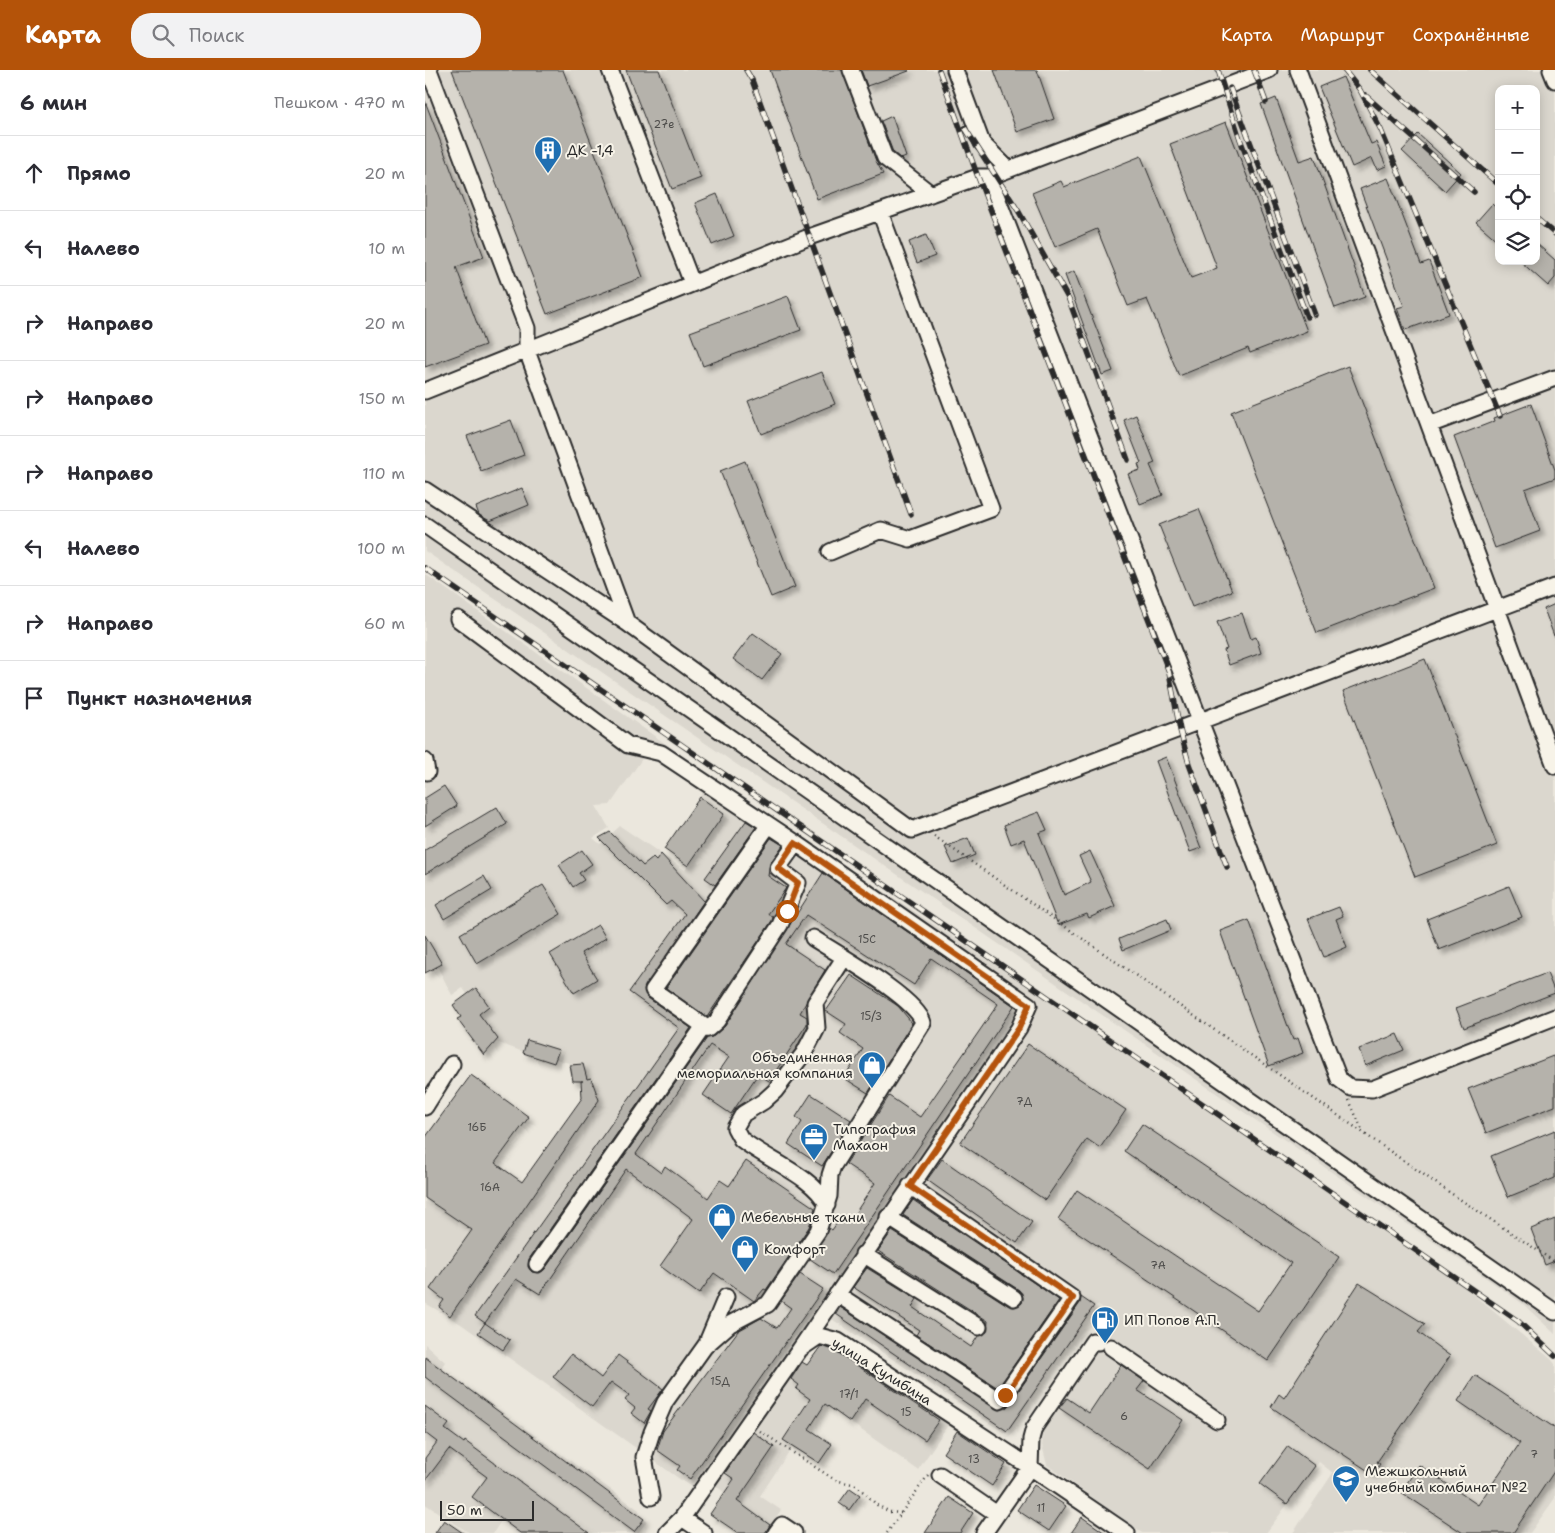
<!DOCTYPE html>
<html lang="ru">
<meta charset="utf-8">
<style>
body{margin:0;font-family:"Shantell Sans",sans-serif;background:#f2f2f3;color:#2b2b33}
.controls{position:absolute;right:15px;top:15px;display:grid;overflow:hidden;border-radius:10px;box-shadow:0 2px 12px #0003}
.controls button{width:45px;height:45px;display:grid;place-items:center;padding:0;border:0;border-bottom:1px solid #e1e1e2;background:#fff;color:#2b2b33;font:25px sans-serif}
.scale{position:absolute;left:15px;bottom:12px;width:94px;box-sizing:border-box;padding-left:5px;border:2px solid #2b2b2b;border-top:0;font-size:14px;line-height:18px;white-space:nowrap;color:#2b2b2b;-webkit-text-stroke:4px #f7f3e8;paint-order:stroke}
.stop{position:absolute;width:15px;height:15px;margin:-11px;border:4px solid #b45309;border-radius:50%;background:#fff}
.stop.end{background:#b45309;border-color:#fff;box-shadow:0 1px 5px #0008}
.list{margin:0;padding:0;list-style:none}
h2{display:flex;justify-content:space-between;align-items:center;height:65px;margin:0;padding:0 20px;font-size:21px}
h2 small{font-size:16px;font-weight:400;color:#7c7c81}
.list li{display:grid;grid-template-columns:32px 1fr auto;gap:15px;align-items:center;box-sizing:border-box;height:75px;padding:0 20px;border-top:1px solid #e1e1e2}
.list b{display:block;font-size:19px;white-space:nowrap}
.list em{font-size:16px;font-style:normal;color:#7c7c81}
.icon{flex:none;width:28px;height:28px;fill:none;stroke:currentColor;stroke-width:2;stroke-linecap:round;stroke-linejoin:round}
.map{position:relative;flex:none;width:1130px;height:1463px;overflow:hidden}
header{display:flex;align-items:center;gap:30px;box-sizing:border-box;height:70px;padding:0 25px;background:#b45309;color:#fff}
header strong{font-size:24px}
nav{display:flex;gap:28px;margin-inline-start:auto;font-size:18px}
.search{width:350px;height:45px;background:#f2f2f3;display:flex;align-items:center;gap:12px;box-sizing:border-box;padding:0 18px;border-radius:20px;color:#7c7c81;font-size:19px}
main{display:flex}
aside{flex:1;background:#fff}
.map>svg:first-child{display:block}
</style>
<header>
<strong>Карта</strong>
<div class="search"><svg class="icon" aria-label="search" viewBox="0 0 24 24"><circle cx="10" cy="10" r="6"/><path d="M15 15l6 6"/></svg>Поиск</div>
<nav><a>Карта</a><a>Маршрут</a><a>Сохранённые</a></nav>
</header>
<main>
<aside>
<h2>6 мин<small>Пешком · 470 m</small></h2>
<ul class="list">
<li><svg class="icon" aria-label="ahead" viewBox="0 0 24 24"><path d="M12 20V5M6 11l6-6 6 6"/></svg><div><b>Прямо</b></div><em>20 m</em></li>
<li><svg class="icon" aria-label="left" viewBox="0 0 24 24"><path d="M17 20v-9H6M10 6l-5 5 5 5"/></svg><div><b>Налево</b></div><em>10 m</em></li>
<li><svg class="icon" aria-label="right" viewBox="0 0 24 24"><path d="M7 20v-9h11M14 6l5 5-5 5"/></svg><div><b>Направо</b></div><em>20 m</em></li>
<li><svg class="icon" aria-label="right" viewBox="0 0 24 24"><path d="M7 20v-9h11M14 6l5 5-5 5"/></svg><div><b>Направо</b></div><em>150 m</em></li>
<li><svg class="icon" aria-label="right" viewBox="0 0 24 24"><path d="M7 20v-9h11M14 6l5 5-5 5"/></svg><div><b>Направо</b></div><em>110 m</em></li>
<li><svg class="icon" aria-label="left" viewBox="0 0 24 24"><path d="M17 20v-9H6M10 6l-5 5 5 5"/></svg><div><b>Налево</b></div><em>100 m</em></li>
<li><svg class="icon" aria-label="right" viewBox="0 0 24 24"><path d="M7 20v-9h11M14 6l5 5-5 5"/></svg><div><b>Направо</b></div><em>60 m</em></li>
<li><svg class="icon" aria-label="arrive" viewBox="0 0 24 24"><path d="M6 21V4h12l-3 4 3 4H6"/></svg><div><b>Пункт назначения</b></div></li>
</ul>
</aside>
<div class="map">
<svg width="1130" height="1463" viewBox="0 0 1130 1463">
<defs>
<filter id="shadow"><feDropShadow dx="4.5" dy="4.5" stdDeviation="2.5" flood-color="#0004"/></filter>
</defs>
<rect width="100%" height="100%" fill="#ebe7dd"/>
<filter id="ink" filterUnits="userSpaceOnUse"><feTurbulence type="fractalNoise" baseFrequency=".02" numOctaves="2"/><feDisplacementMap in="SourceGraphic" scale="10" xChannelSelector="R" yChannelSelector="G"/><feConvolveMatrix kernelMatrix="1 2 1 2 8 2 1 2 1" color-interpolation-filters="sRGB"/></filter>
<g filter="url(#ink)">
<!-- built -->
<path fill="#dbd7ce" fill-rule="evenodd" d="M0 0H1130V1264L1098 1234 1067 1212 0 481ZM1074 19H1111V191H1074Z
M0 504 313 725 658 953 1028 1208 1126 1289 1130 1294V1428L1105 1463H868L908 1403 894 1392 841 1463H717L622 1395 617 1375 619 1348 625 1331 685 1245 673 1235 669 1236 581 1364 390 1238 266 1417 36 1254 0 1233V1110L65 1157 157 1028 156 1011H148L147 994 131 989 129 993 71 972 59 985 32 949 36 947 28 935 42 924 38 918 27 925 12 896 17 893 4 871 0 873ZM219 686 229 687 279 721 275 727 299 744 260 800 195 756 175 774 168 768 184 758 171 736 185 735Z
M0 1274 20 1292 16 1298 214 1440 215 1446 222 1451 213 1463H94L76 1451 68 1463H45L0 1434Z
M417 1283 523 1355 493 1400 398 1333 394 1338 397 1340 380 1366 383 1368 388 1361 407 1374 394 1393 367 1377 335 1426 356 1440 340 1463H313L285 1444 300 1423 290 1415 377 1292 410 1314 403 1303Z"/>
<!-- building -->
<path fill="#b5b2ab" stroke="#2b2b2b" filter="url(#shadow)" d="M27 0H138L218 207 122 244Z
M201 0H234L276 108 247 119Z
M345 0H417L451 91 458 104 392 129Z
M436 0H483L484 1 442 16Z
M569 0H612L629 49 592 62Z
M918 7 946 74 951 72 961 96 952 100 947 88 927 97 894 17Z
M851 28 874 91 889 86 940 227 910 238 836 34Z
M0 31 59 187 31 197 60 275 0 297Z
M467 46 481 87 476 89 468 82 456 51Z
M801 52 882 261 825 283 823 278 754 306 722 229 703 236 672 159 630 177 607 123 636 111 639 117 716 86 766 208 792 198 745 74Z
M993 64 1036 103 1020 121 977 81Z
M963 108 996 194 1004 191 1024 244 980 260 972 238 979 236 935 119Z
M292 124 309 166 287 175 270 133Z
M1067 134 1074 140V172L1051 152Z
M501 165 510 186 492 193 484 172Z
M1111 173 1130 190V208L1123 216 1095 191H1111Z
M649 201 688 301 677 305 640 205Z
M363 226 376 260 278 296 265 262Z
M923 296 1009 518 892 563 806 342Z
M397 302 410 334 336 364 323 331Z
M1106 334 1130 400V408L1100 419 1115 461 1070 478 1029 367 1070 351 1069 348Z
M711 345 730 393 725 395 738 425 715 434 703 404 715 400 713 394 716 393 699 350Z
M86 350 99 385 56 401 42 366Z
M320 391 370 517 346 527 295 401Z
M97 418 104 435 65 451 54 445 51 437Z
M774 439 807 521 767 537 734 455Z
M1130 534V566H1129L1119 539Z
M817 543 826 569 831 567 836 583 804 595 799 580 802 579 792 552Z
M328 563 357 584 337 610 308 589Z
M1000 589 1072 775 990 807 918 621Z
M741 687 776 778 765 782 731 691Z
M19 716 32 736 0 756V728Z
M275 727 299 744 263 796 239 779Z
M72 737 82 754 0 804V780Z
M614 742 622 760 614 763 639 825 666 812 654 786 665 781 690 836 664 848 662 844 633 855 599 769 586 774 579 755Z
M321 751 331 757 290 815 280 808Z
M185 762 218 796 228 788 231 791 236 784 279 831 219 919 223 928 266 958 104 1189 103 1197 107 1202 115 1203 120 1199 282 968 289 966 300 956 398 803 589 936 408 1204 385 1189 404 1158 407 1160 417 1146 425 1151 450 1113 421 1094 464 1026 495 1047 573 934 506 888 489 915 381 845 361 874 400 900 375 943 382 947V954L344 1011 333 1004 306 1044 278 1025 304 987 285 975 211 1084 236 1103 240 1096 283 1128 295 1110 304 1116 321 1091 390 1138 384 1157 341 1220 339 1219 329 1231 289 1203 274 1224 235 1196 268 1149 201 1099 115 1224 91 1209 60 1253 50 1246 254 958 204 922 260 844 246 831 241 835 174 768Z
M346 768 358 775 345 793 343 806 361 818 343 844 348 847 347 851 282 947 241 918Z
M543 768 550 785 528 794 520 777Z
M157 780 167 794 154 803 159 810 148 817 134 795Z
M59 806 67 820 19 849 11 835Z
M118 815 136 844 52 894 35 864Z
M1084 816 1097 847 1014 880 1002 849Z
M914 837 918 846 911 849 922 877 899 887 883 849Z
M742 849 746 860 698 880 694 869Z
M824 850 868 970 873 968 878 983 844 996 795 861Z
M173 855 181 868 156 883 172 909 149 923 125 884Z
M0 865 17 894 0 903Z
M1122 903 1130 923 1039 958 1031 938Z
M426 905 473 936 487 953 443 1023 419 1008 438 979 415 963 421 954 401 941Z
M51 918 64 936 54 944 73 969 59 985 32 949 36 947 28 935Z
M972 964 979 980 940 996 934 979Z
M102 970 134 980 129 993 98 983Z
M603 974 701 1040 675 1078 662 1069 620 1130 535 1073Z
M1128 986 1130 992V1036L1061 1063 1043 1019Z
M158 994 162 1009 166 1008 174 1030 25 1246 14 1237 19 1230 5 1219 47 1160 0 1128V1068L46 1005 104 1047 70 1093 97 1112 157 1028 156 1011H158H148L145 995Z
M386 1024 426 1050 397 1096 363 1074 377 1052 371 1047Z
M717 1054 914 1187 843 1291 633 1149 652 1120 833 1241 866 1193 699 1081Z
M1130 1060V1108L1083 1127 1066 1086Z
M517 1089 607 1152 592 1173 502 1110Z
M488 1130 634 1230 573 1318 491 1265 494 1260 428 1217 442 1198 492 1229 487 1237 546 1277 553 1266 562 1262 563 1251 453 1181 467 1161 584 1236 589 1237 597 1233 598 1228 594 1220 478 1145Z
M1130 1149V1191L1120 1195 1106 1159Z
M375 1204 398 1219 265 1409 252 1400 255 1396 232 1380 238 1361 313 1261 336 1248 352 1258 366 1238 356 1231Z
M934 1213 1000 1254 993 1262 1025 1286 952 1392 955 1394 948 1404 846 1337 854 1324 859 1328Z
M656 1227 669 1236 582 1361 411 1244 415 1237 575 1340 583 1336 655 1233Z
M60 1253 85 1270 78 1280 53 1263Z
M396 1276 409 1280 514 1350 500 1370 440 1329 425 1352 400 1334 384 1359 407 1374 394 1393 358 1370 385 1329 371 1319 374 1315 366 1309 377 1292 382 1295Z
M146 1284 176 1308 193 1285 238 1319 223 1339 226 1341 219 1353 206 1343 210 1338 200 1330 204 1325 186 1312 167 1337 128 1307Z
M0 1287 219 1449 209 1462 0 1307Z
M696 1295 719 1311 712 1320 758 1350 725 1399 634 1338 642 1328 664 1343Z
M1050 1305 1130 1358V1400L1088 1463H1038L976 1422 994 1395 1053 1435 1095 1373 1033 1331Z
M0 1336 24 1354 20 1359 39 1373 40 1371 164 1463H95L47 1427 62 1407 24 1379 0 1411V1388L12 1372 0 1363Z
M532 1361 581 1394 567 1416 518 1383Z
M328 1362 349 1377 312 1431 345 1455 340 1463H313L285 1444 309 1409 300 1403Z
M863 1376 890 1396 862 1434 835 1414Z
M609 1415 641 1436 624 1461 592 1440Z
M425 1418 435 1425 424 1440 414 1433Z
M524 1427 548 1443 535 1463H500Z
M657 1447 680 1463H646Z
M19 1450 38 1463H10Z"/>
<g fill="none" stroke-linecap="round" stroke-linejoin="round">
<!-- minor casing -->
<g stroke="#2b2b2b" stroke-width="19">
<path id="minor" d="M4 0 102 258V281L202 553 487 760 1130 517
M185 0 267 213
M426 0 460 88 506 124
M530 0 557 73 583 99
M873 0 1130 696
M1126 0 1130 10
M564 107 914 1009 926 1018 947 1019 1130 947
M0 321 384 167 553 107H564L844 0
M1004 355 1130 308
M0 420 202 553
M0 455 1130 1242
M405 482 456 460 485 469 566 439 455 142
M33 549 203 675 236 683 371 773 604 935 594 958 375 1279
M0 691 2 702
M279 956 228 920 343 756
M0 1037 27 994
M402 1135C390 1107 340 1089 316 1069L310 1058 318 1044 339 1031 350 1021 379 983 392 958 390 933 419 888
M463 1147 589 1228
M438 1184 554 1257
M112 1194 279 956 283 959 292 951 355 855 373 813 353 798 371 773
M412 1224 575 1331 647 1228 485 1116
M283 1270 301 1227
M686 1277 792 1350
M515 1405 572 1444
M226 1427 219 1387 227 1362 240 1332 280 1276 305 1254 343 1234 393 1161 404 1126 405 1105 408 1096 498 953C493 929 411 883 388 868
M257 1448 279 1463
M242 1463 257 1448 375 1279 394 1266 413 1271 605 1397 702 1463
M351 1463 357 1455 369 1463
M559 1463 605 1397 606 1369 609 1358 668 1271 673 1272"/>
</g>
<!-- path -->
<path stroke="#2b2b2b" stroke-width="2.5" stroke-dasharray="1 4" stroke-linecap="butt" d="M509 766 1021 1120 1130 1192
M924 1030 938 1062
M335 1361 410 1410 431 1415 452 1435 465 1442 476 1443
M462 1463 503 1405"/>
<!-- minor -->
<use href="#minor" stroke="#f7f3e8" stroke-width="15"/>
<!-- rail casing -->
<g stroke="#2b2b2b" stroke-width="5.5">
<path id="rail" d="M321 0 327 10 486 444
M514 0 553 107 744 602 755 660 764 694 802 797
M793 0 815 69 882 247
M829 0 841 32
M919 0 935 20 956 60 1075 346
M945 0 1074 115
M805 18 890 245
M940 25 1049 122
M540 58 594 142 644 230 703 390
M1111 148 1130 164
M0 498 1093 1251 1130 1286"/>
</g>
<!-- rail -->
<use href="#rail" stroke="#f7f3e8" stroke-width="4" stroke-dasharray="11" stroke-linecap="butt"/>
</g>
</g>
<g fill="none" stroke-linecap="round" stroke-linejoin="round" filter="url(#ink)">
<!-- route -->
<path stroke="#b45309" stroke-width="6" d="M362 841 373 813 353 798 370 773 604 935 594 958 485 1116 648 1228 580 1325"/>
</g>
<!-- icons -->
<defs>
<g id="building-pin" transform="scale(1.4375)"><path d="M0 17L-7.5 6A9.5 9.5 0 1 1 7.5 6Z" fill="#1f6fb2" stroke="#f7f3e8"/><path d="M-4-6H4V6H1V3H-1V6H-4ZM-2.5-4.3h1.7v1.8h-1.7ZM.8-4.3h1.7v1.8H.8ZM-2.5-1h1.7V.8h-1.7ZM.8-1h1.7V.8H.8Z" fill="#fff"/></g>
<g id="shop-pin" transform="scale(1.4375)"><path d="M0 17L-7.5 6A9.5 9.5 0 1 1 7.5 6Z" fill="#1f6fb2" stroke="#f7f3e8"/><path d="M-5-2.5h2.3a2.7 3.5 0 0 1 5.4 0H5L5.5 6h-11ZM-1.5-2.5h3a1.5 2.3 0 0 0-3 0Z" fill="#fff"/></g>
<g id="office-pin" transform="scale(1.4375)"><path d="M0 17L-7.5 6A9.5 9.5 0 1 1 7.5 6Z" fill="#1f6fb2" stroke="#f7f3e8"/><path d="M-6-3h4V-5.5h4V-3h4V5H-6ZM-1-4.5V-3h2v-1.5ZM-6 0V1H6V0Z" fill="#fff"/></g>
<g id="fuel-pin" transform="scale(1.4375)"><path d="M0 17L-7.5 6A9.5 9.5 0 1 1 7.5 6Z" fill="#1f6fb2" stroke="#f7f3e8"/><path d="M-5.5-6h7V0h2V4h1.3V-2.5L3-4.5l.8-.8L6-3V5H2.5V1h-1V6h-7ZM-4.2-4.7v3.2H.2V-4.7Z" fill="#fff"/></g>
<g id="school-pin" transform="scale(1.4375)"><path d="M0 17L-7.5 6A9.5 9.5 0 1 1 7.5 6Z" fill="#1f6fb2" stroke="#f7f3e8"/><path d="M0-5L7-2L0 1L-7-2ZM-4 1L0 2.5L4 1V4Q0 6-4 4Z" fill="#fff"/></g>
</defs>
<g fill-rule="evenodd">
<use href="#building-pin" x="123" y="80"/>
<use href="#shop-pin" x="447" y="995"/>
<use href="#office-pin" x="389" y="1067"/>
<use href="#shop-pin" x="297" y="1147"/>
<use href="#shop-pin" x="320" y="1179"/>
<use href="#fuel-pin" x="680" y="1250"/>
<use href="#school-pin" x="921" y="1409"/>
</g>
<g text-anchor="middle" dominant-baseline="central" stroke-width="4" stroke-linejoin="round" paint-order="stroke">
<!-- number labels -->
<g font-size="11" fill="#4e4d4b">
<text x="239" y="54">27е</text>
<text x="442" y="869">15С</text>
<text x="446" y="946">15/З</text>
<text x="599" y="1031">7Д</text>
<text x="52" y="1057">16Б</text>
<text x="65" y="1117">16А</text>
<text x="733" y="1195">7А</text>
<text x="295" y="1311">15Д</text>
<text x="424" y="1324">17/1</text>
<text x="481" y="1342">15</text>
<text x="699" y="1346">6</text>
<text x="1109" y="1384">7</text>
<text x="549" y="1389">13</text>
<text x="616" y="1438">11</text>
</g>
<!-- poi labels -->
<g font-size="14" fill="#2b2b2b" stroke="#f7f3e8" text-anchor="start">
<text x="142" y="80">ДК -1,4</text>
<text x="428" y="987" text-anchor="end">Объединенная<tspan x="428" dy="16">мемориальная компания</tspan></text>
<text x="408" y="1059">Типография<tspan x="408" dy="16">Махаон</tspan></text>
<text x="316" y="1147">Мебельные ткани</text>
<text x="339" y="1179">Комфорт</text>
<text x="699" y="1250">ИП Попов А.П.</text>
<text x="940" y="1401">Межшкольный<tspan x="940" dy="16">учебный комбинат №2</tspan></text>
</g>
<!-- street labels -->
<g font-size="14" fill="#2b2b2b" stroke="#f7f3e8">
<text transform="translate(457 1301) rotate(32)">улица Кулибина</text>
</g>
</g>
</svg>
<div class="controls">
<button>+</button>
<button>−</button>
<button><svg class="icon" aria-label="locate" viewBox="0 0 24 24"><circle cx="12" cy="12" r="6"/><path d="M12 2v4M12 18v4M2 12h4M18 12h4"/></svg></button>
<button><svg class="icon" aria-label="layers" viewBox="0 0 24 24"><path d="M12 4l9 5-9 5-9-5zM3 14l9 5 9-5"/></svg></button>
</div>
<div class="scale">50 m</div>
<div class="stop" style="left:362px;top:841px"></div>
<div class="stop end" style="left:580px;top:1325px"></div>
</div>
</main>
